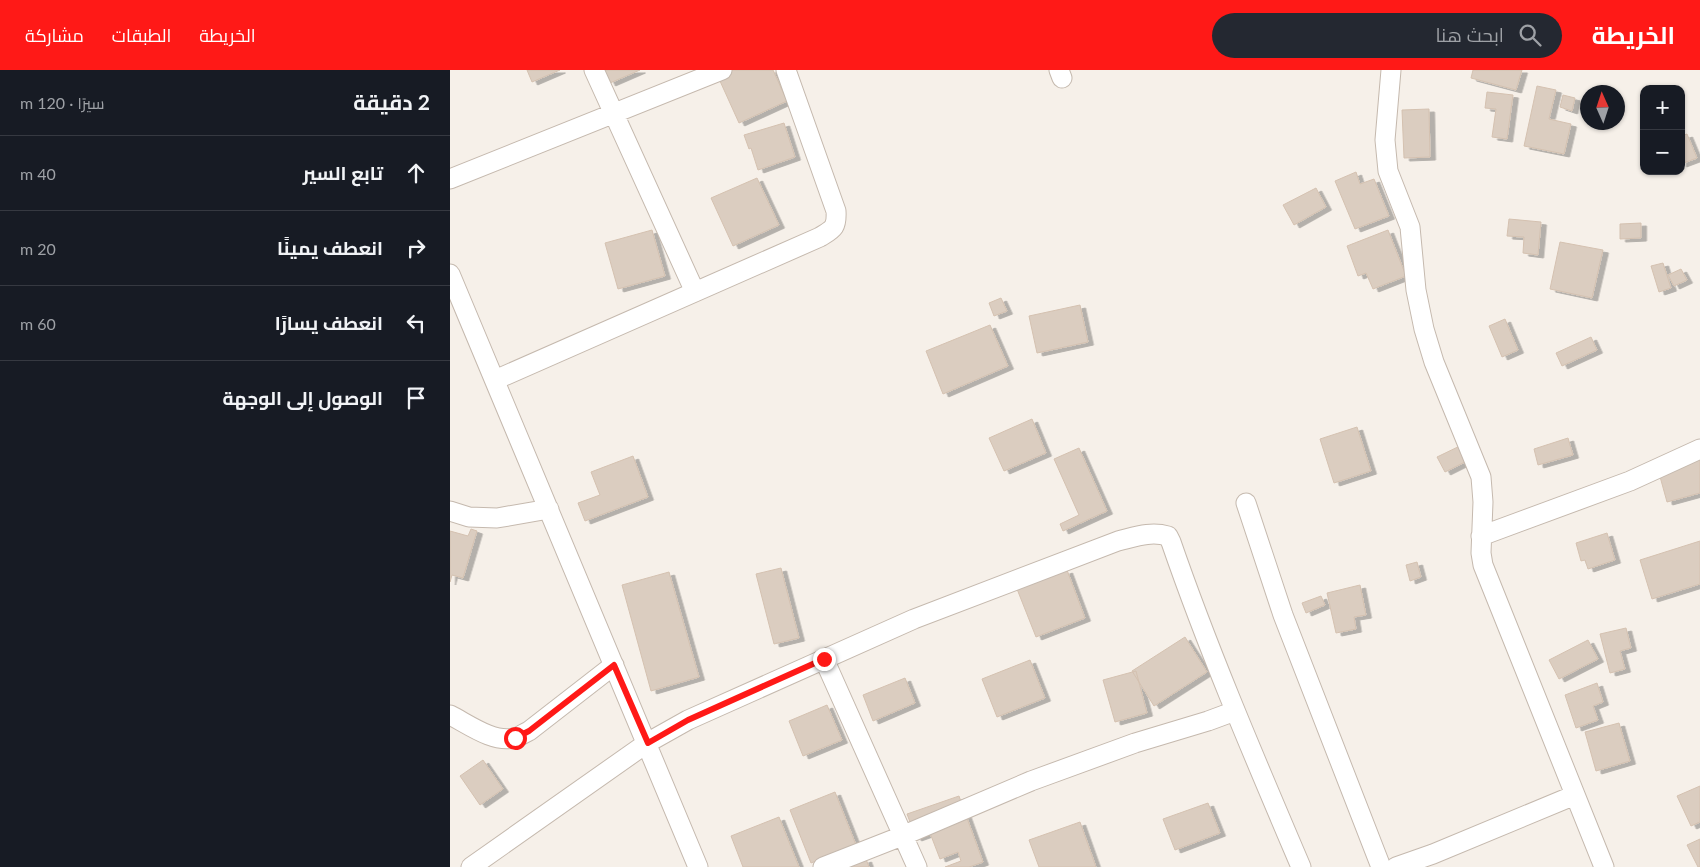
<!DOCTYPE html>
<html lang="ar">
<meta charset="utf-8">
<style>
body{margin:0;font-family:Lato,Cairo,sans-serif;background:#242831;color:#f1f3f6;direction:rtl}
.controls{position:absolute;right:15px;top:15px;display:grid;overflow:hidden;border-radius:10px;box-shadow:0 1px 4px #0004}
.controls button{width:45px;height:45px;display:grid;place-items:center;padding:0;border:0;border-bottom:1px solid #363941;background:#171b24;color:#f1f3f6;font:25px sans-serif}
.compass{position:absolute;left:1130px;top:15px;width:45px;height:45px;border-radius:50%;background:#171b24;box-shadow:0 1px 4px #0004;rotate:357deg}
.stop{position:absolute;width:15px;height:15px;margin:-11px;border:4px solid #ff1917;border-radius:50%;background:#fff}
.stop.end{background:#ff1917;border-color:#fff;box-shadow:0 1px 5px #0008}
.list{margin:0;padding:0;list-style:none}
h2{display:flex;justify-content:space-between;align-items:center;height:65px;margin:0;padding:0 20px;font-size:21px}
h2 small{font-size:16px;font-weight:400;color:#9ea1a6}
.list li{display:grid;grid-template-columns:32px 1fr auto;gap:15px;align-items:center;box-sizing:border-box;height:75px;padding:0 20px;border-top:1px solid #363941}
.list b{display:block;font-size:19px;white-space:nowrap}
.list em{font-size:16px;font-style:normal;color:#9ea1a6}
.icon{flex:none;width:28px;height:28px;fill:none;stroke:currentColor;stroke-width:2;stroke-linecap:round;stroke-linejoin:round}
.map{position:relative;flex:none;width:1250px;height:797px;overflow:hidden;direction:ltr}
header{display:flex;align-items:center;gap:30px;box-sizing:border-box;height:70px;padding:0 25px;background:#ff1917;color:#fff}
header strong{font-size:24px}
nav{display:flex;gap:28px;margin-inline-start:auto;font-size:18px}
.search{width:350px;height:45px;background:#242831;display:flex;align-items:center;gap:12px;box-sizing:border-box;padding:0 18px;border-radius:28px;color:#9ea1a6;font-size:19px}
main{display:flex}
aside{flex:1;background:#171b24}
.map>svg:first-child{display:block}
</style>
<header>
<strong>الخريطة</strong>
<div class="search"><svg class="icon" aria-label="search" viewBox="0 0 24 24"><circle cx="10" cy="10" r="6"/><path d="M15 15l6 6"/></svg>ابحث هنا</div>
<nav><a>الخريطة</a><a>الطبقات</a><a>مشاركة</a></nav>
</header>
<main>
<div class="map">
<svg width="1250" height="797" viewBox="0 0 1250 797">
<defs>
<filter id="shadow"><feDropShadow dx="5.5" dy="3" stdDeviation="0" flood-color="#0004"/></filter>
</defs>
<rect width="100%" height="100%" fill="#f6f0e9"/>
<!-- building -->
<path fill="#dbcdc0" stroke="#d4c1b0" filter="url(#shadow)" d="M77 0H110L82 12Z
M154 0H190L160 13Z
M265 0H323L337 31 289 53Z
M1023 0H1072L1066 20 1021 8Z
M1087 16 1106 20 1099 49 1121 54 1114 84 1074 76Z
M1037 22 1063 25 1057 69 1042 67 1046 39 1035 38Z
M1113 25 1125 28 1122 41 1110 37Z
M979 39 980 87 954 88 952 40Z
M334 53 345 87 308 100 301 78 299 79 294 65Z
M1237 64 1247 88 1231 94V66Z
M906 102 910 114 924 109 939 146 905 159 885 111Z
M307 108 329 155 283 176 261 128Z
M866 118 876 137 844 155 833 135Z
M1059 149 1091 152 1088 185 1073 183 1074 167 1057 166Z
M1191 153V168L1170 169V154Z
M202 160 215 206 168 219 155 173Z
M938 160 956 206 923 219 916 203 908 206 897 176Z
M1110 172 1153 180 1142 228 1100 219Z
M1213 193 1221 218 1209 222 1201 196Z
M1231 199 1237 210 1224 216 1218 205Z
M551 228 557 241 544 246 539 233Z
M630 235 638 272 587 283 579 246Z
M1055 249 1068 280 1052 287 1039 256Z
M540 255 558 296 493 324 476 281Z
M1141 267 1147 280 1112 296 1106 283Z
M582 349 596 383 554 401 539 368Z
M907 357 921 401 884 413 870 369Z
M1118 368 1123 385 1088 395 1084 379Z
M1014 374 1021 389 995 402 987 387Z
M629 378 657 441 613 461 610 454 629 445 604 389Z
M1250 380V423L1217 432 1206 392Z
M183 386 198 427 135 451 128 433 150 425 141 402Z
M21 459 27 461 13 508 2 505 0 512V461L18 466Z
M1157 463 1165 490 1138 499 1135 490 1131 491 1126 473Z
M1250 471V514L1202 529 1190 490Z
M967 492 971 507 960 511 956 495Z
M331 498 349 568 324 574 306 504Z
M617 500 635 548 586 567 567 519Z
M219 502 249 607 201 621 172 515Z
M910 515 916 545 904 547 906 559 886 563 877 523Z
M871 526 875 535 856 543 852 533Z
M1176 558 1181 578 1170 581 1175 599 1160 603 1150 564Z
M735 567 757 602 704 636 682 601Z
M1138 570 1148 589 1109 609 1099 590Z
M580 590 595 628 547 647 532 609Z
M686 601 697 643 665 652 653 610Z
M455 608 465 633 423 651 413 625Z
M1147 613 1153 632 1143 636 1148 650 1126 658 1115 625Z
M377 635 392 670 353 686 339 651Z
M1169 653 1180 691 1146 701 1135 662Z
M33 690 53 719 30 735 10 706Z
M1250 716V752L1241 756 1227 726Z
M385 722 406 775 361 793 340 740Z
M509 726 533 792 519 797H495L511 791 508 782 490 789 480 763 466 768 457 744Z
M758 733 770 763 725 780 713 749Z
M329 747 349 797H293L281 766Z
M630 752 646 797H589L579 770Z
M1250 769V797H1248L1237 775Z
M416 789 419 797H394Z"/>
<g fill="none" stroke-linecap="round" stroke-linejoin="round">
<!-- street casing -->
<g stroke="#c5b9ae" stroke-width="21">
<path id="street" d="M144 0 245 222
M609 0 612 8
M941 0 935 70 938 101 960 157 966 220 974 259 984 292 1031 407 1033 432 1031 483 1033 495 1154 797
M0 109 272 0
M0 204 248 797
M45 310 370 167C383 159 387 158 386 141L336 0
M796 433 833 545 931 797
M0 441 19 447 47 448 99 439
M1031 466 1180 411 1250 379
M374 589 467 797
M0 645C18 654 43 673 64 668 69 667 74 663 79 661L164 595
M21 797 197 673 238 650 464 549 668 471C685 467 700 461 718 466L721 472C759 582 805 689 851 797
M373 797 452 766 581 711 685 673 758 651 785 641
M946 797 983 784 1125 725"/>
</g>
<!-- street -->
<use href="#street" stroke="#fff" stroke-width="19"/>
</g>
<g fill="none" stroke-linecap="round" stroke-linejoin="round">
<!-- route -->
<path stroke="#ff1917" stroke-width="6" d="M65 668 79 661 164 595 198 673 238 650 374 589"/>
</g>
</svg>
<div class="controls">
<button>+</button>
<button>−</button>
</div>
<svg class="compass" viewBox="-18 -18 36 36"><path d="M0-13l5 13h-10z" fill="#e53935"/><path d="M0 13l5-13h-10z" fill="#9ea1a6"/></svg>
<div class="stop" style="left:65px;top:668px"></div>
<div class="stop end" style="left:374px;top:589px"></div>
</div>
<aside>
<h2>2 دقيقة<small>سيرًا · 120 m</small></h2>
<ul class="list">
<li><svg class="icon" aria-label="ahead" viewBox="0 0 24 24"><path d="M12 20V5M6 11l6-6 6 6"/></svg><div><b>تابع السير</b></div><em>40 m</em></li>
<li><svg class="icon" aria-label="right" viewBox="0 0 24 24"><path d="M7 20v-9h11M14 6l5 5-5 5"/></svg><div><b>انعطف يمينًا</b></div><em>20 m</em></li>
<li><svg class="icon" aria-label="left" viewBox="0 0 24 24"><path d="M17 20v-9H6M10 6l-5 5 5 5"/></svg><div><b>انعطف يسارًا</b></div><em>60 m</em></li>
<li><svg class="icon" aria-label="arrive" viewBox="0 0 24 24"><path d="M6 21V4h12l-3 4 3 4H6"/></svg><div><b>الوصول إلى الوجهة</b></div></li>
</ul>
</aside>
</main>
